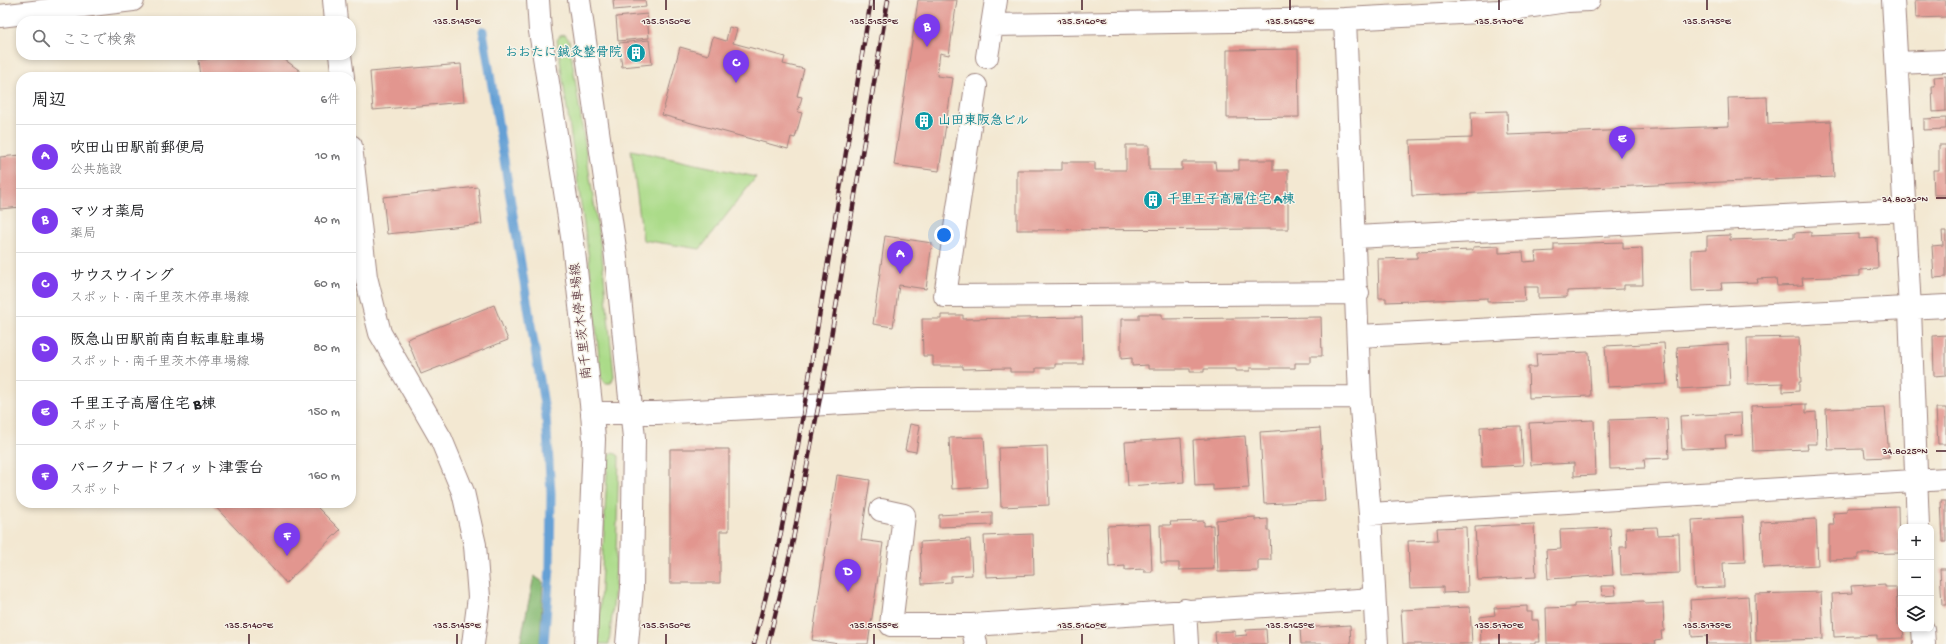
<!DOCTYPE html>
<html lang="ja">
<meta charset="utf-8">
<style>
body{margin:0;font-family:"Gochi Hand","Klee One",sans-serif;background:#f2f2f2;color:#202124}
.controls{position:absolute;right:12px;bottom:12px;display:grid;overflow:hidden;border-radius:8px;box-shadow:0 2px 6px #0003}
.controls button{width:36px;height:36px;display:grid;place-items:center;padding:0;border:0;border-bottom:1px solid #e0e0e0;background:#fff;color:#202124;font:20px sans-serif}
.you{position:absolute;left:944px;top:235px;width:14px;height:14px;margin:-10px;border:3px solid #fff;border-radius:50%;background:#1a73e8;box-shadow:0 0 0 6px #1a73e833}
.badge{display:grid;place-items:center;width:26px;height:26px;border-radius:50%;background:#7c3aed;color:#fff;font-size:13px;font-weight:700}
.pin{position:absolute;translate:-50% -33px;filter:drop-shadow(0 1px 2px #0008)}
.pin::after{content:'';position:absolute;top:21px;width:14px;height:12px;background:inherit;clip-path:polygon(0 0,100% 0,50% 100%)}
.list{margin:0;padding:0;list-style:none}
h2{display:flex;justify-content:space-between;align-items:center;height:52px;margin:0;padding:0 16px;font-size:17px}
h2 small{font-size:13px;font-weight:400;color:#757577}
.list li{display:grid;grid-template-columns:26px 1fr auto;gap:12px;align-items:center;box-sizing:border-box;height:64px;padding:0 16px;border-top:1px solid #e0e0e0}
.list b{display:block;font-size:15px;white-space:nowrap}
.list p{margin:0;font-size:13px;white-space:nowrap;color:#757577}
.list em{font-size:13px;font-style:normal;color:#757577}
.icon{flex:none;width:22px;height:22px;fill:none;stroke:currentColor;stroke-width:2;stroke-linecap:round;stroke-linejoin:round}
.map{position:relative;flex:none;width:1946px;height:644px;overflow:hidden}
.search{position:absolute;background:#fff;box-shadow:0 2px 6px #0003;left:16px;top:16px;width:340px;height:44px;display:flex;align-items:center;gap:10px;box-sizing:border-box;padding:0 14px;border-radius:16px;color:#757577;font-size:15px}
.panel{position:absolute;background:#fff;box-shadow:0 2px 6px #0003;left:16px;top:72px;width:340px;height:436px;border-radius:16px}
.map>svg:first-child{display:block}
</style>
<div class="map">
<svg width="1946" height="644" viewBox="0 0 1946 644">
<rect width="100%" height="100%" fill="#f7f3e8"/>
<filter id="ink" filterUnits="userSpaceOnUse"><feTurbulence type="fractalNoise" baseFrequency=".025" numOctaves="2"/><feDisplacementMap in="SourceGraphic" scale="8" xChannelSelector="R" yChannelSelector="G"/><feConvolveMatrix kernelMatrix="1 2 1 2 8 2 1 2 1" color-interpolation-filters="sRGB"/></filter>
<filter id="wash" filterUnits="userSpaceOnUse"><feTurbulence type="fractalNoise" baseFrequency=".012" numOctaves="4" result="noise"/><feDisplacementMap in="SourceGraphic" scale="16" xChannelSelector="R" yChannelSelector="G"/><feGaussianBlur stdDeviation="0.9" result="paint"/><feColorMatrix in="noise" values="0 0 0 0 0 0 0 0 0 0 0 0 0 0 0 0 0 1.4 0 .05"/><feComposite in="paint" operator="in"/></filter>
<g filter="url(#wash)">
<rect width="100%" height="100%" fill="#f3e8d2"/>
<!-- green -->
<path fill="#abdb89" stroke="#7a7d5a" d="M565 35 569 40 602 256 614 376 611 383H605L601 376 589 259 557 40 560 36Z
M631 150 756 177 700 249 643 240Z
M613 452 619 456 615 587 609 644H598L608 455Z"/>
<!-- forest -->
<path fill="#88bb75" stroke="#696d50" d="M534 576 543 582 540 644H520Z"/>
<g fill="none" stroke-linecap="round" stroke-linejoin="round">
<!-- stream -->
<path stroke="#65a0d5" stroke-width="9" d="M483 31 546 417 551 493 550 568 544 644"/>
</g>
<g id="blocks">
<!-- building -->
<path fill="#e2968f" d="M613 0H645L646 7 614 10Z
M918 0H957L949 55 940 53 937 76 953 78 939 171 894 165Z
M1915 0H1946V17L1916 18Z
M647 14 649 38 618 41 616 17Z
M729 27 737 29 733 43 785 57 783 64 804 69 797 96 802 97 798 112 802 113 795 138 791 137 788 149 662 115 680 47 708 55 713 37 726 41Z
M649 40 652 64 622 67 619 43Z
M1298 49 1299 117 1227 118V50Z
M243 55H278L299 70V77H201L199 60Z
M461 64 464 102 373 110 370 72Z
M1946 76V111L1933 112 1932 86H1935L1934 77Z
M1767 97 1768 124 1831 121 1834 177 1412 196 1410 140 1472 138 1471 112 1507 111 1508 135 1729 126 1728 98Z
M1946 118V129L1924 130V119Z
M1126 145H1149V170H1182V162H1215L1216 170H1239V160H1273V170H1288V229L1017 230V170H1062V162H1095V170H1126Z
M1939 145H1946V195H1934L1933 170H1939Z
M21 155V207L0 209V157Z
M478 187 482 224 387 234 383 197Z
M1942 231H1946V277L1934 278 1932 246 1943 245Z
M1811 232V236L1859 234V239L1877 238 1878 269 1860 270V276L1802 278 1803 285 1777 286 1776 278 1757 279 1758 282 1721 283 1722 290 1692 291 1691 250 1707 249V236L1730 235V240L1794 238V233Z
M885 236 932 243 926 289 899 285 893 327 873 324Z
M1623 242V249L1642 248 1643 285H1624V289L1567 291V297L1538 298V287H1524L1525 301 1487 302V298L1386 302V298H1379L1378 259 1417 258V252L1473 250V247L1499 246V253L1523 252 1524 262 1536 261 1535 252 1554 251V244Z
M494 305 508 340 421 374 407 339Z
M1139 314H1162V319L1321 317 1322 356H1310V363H1295V368H1250V371H1236V369H1204V372H1190V369H1148V365L1132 366V358L1121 359V319H1139Z
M941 315H963V319L1082 317 1083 364H1055V368H1036V372H1010V368L963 369V366H933V356H923L922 319H941Z
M1946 335V375L1934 376 1933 336Z
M1799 337 1801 382H1799V391L1783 392V383L1748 384 1747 338Z
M1664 343 1667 384 1608 387 1605 346Z
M1728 344 1730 386 1679 389 1677 347Z
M1589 352 1591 396 1529 398 1528 367H1537L1536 354Z
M1806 404V413L1816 412 1817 444H1807L1808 449 1753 451 1751 406Z
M1885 407 1889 457 1865 458 1864 449 1828 450 1826 409Z
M1936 408H1946V444H1938Z
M1741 413 1742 435 1725 436 1726 447 1682 449 1680 416Z
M1667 418 1669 458 1644 459 1645 468 1610 469 1609 420Z
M1594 420 1596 475 1574 476V463L1531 465 1529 423Z
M910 424 920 426 916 452 905 450Z
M1521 426 1523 465 1482 467 1480 427Z
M1320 428 1325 501 1264 504 1260 432Z
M1245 436 1249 488 1213 490V485L1195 486 1193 440Z
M984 437 987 487 952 489 949 438Z
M1181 438 1184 482 1128 486 1125 442Z
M1047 446 1049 505 1001 507 999 448Z
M670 449H729V531H720V583H670Z
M837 475 870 480 861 540 883 543 868 644H839L812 640Z
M1941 501H1946V542H1943Z
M212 503H313L340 530 286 583Z
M1898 506 1899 553 1858 554V559L1829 560V525H1834L1833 513 1847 512V508Z
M992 512V525L939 527V515Z
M1255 517V520L1268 519V531H1270L1271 560H1258V571L1218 572 1216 520Z
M1743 517 1745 562 1723 563 1724 587 1695 588 1692 520Z
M1816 519 1818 565 1763 568 1761 522Z
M1204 521V526L1213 525 1214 569 1179 570V563H1161L1160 525H1171L1170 522Z
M1150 524 1152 572H1144V569L1125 570V566L1109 567 1107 526Z
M1534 524 1536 577 1478 580 1475 527Z
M1466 527 1468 592 1443 593V587L1410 588 1408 541 1438 540 1437 528Z
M1657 527 1658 535 1679 534 1680 573 1621 575 1620 547H1627L1626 528Z
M1610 528 1613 575 1548 579 1546 550 1561 549 1560 530Z
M1033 534 1034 575 986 577 984 536Z
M970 539 972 575 951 576V582L922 584 920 542Z
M1940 569H1946V605H1942Z
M1885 584V587H1896L1898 625 1901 624V629H1903L1904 638 1877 639V635L1834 637 1832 594 1852 593 1851 586Z
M1601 586H1615L1616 595 1602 596Z
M1821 592 1823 639 1756 641 1755 594Z
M1748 596 1751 644H1707V636L1692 637 1690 600Z
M1644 601 1645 604 1663 603 1664 631H1661L1662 639 1655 640 1656 644H1547L1546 608 1574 607V604Z
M1527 606V612H1532V620H1538L1540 642H1535V644H1481L1480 617 1495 615 1494 608Z
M1470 607 1472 644H1403L1401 610Z
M1350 625 1351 644H1301L1300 628Z
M1266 629 1267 644H1216L1215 632 1235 631V636L1247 635 1246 630Z"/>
</g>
</g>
<g filter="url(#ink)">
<use href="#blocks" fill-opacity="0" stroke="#9e847e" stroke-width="1"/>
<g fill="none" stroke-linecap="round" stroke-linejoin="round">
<!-- minor casing -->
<g stroke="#9e847e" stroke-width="24">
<path id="minor" d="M334 0 336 21
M1893 0 1910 309 1918 527
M0 16 133 0
M1345 19 1360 397
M992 25 1345 19 1499 11 1567 1 1589 0
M340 55 343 77
M987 57 996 0
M1897 63 1946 61
M976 86 945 296 1358 293
M351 146 366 277 380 333 441 439 463 492 475 545 479 597 473 644
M1355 237 1904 210
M1359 336 1946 306
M592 413H657L920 399 1360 397 1370 514 1377 644
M881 510 904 515 891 625H972
M1370 514 1946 479
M1185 610 1187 644
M1923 629 1924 644
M976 644 972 625 1374 599"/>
</g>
<!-- major casing -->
<g stroke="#9e847e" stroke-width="24">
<path id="major" d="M538 0 540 31 573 243 592 413 594 439 586 644
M579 0 615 248 634 438 632 588 627 644"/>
</g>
<!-- minor -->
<use href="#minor" stroke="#fff" stroke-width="22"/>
<!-- major -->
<use href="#major" stroke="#fff" stroke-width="22"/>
<!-- rail casing -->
<g stroke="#4a1f2b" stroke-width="4.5">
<path id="rail" d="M754 644 778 547 798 445 871 0
M768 644 791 550 826 366 888 0"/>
</g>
<!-- rail -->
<use href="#rail" stroke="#f7f3e8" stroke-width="3" stroke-dasharray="9" stroke-linecap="butt"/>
</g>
</g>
<!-- ticks -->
<path fill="none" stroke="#4a1f2b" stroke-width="1.5" d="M457 0V10M666 0V10M874 0V10M1082 0V10M1290 0V10M1499 0V10M1707 0V10M1936 198H1946M1936 451H1946M249 634V644M457 634V644M666 634V644M874 634V644M1082 634V644M1290 634V644M1499 634V644M1707 634V644"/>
<!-- icons -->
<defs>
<g id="building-disc" transform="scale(1)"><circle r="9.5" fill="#0f9aa8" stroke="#f7f3e8"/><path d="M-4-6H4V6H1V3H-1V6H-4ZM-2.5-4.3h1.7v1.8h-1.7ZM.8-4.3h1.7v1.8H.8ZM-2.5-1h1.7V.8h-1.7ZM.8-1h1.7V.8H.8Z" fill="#fff"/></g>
</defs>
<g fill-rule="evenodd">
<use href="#building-disc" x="636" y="53"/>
<use href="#building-disc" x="924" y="121"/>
<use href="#building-disc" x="1153" y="200"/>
</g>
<g text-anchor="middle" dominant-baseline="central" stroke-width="3" stroke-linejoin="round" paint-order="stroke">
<!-- culture labels -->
<g font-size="13" font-weight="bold" fill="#0d838f" stroke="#f7f3e8" text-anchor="start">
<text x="622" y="53" text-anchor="end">おおたに鍼灸整骨院</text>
<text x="938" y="121">山田東阪急ビル</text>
<text x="1167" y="200">千里王子高層住宅 A棟</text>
</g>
<!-- street labels -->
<g font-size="13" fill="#4a1f2b" stroke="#f7f3e8">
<text transform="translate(582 321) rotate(-96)">南千里茨木停車場線</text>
</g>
</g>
<g font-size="10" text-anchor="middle" fill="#4a1f2b" stroke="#f7f3e8" stroke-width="3" stroke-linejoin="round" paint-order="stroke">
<text x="457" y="24">135.5145°E</text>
<text x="666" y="24">135.5150°E</text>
<text x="874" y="24">135.5155°E</text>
<text x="1082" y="24">135.5160°E</text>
<text x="1290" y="24">135.5165°E</text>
<text x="1499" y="24">135.5170°E</text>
<text x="1707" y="24">135.5175°E</text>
<text x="1905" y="202">34.8030°N</text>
<text x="1905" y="454">34.8025°N</text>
<text x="249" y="628">135.5140°E</text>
<text x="457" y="628">135.5145°E</text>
<text x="666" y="628">135.5150°E</text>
<text x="874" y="628">135.5155°E</text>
<text x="1082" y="628">135.5160°E</text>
<text x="1290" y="628">135.5165°E</text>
<text x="1499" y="628">135.5170°E</text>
<text x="1707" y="628">135.5175°E</text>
</g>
</svg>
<div class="controls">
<button>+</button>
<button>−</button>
<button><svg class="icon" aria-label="layers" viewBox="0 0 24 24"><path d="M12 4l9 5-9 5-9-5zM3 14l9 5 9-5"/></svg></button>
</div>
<div class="you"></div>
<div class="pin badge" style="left:900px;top:274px">A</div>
<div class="pin badge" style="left:927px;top:47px">B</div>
<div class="pin badge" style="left:736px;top:83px">C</div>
<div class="pin badge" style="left:848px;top:592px">D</div>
<div class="pin badge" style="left:1622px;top:159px">E</div>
<div class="pin badge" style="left:287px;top:556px">F</div>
<div class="search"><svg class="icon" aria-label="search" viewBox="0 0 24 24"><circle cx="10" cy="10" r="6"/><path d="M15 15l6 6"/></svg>ここで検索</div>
<section class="panel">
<h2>周辺<small>6件</small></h2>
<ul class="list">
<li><span class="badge">A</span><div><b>吹田山田駅前郵便局</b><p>公共施設</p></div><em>10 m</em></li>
<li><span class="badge">B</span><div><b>マツオ薬局</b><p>薬局</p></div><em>40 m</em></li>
<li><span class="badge">C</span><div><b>サウスウイング</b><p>スポット · 南千里茨木停車場線</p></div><em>60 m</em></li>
<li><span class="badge">D</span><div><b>阪急山田駅前南自転車駐車場</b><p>スポット · 南千里茨木停車場線</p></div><em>80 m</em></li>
<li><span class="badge">E</span><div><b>千里王子高層住宅 B棟</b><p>スポット</p></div><em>150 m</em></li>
<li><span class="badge">F</span><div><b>パークナードフィット津雲台</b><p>スポット</p></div><em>160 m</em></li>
</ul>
</section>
</div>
